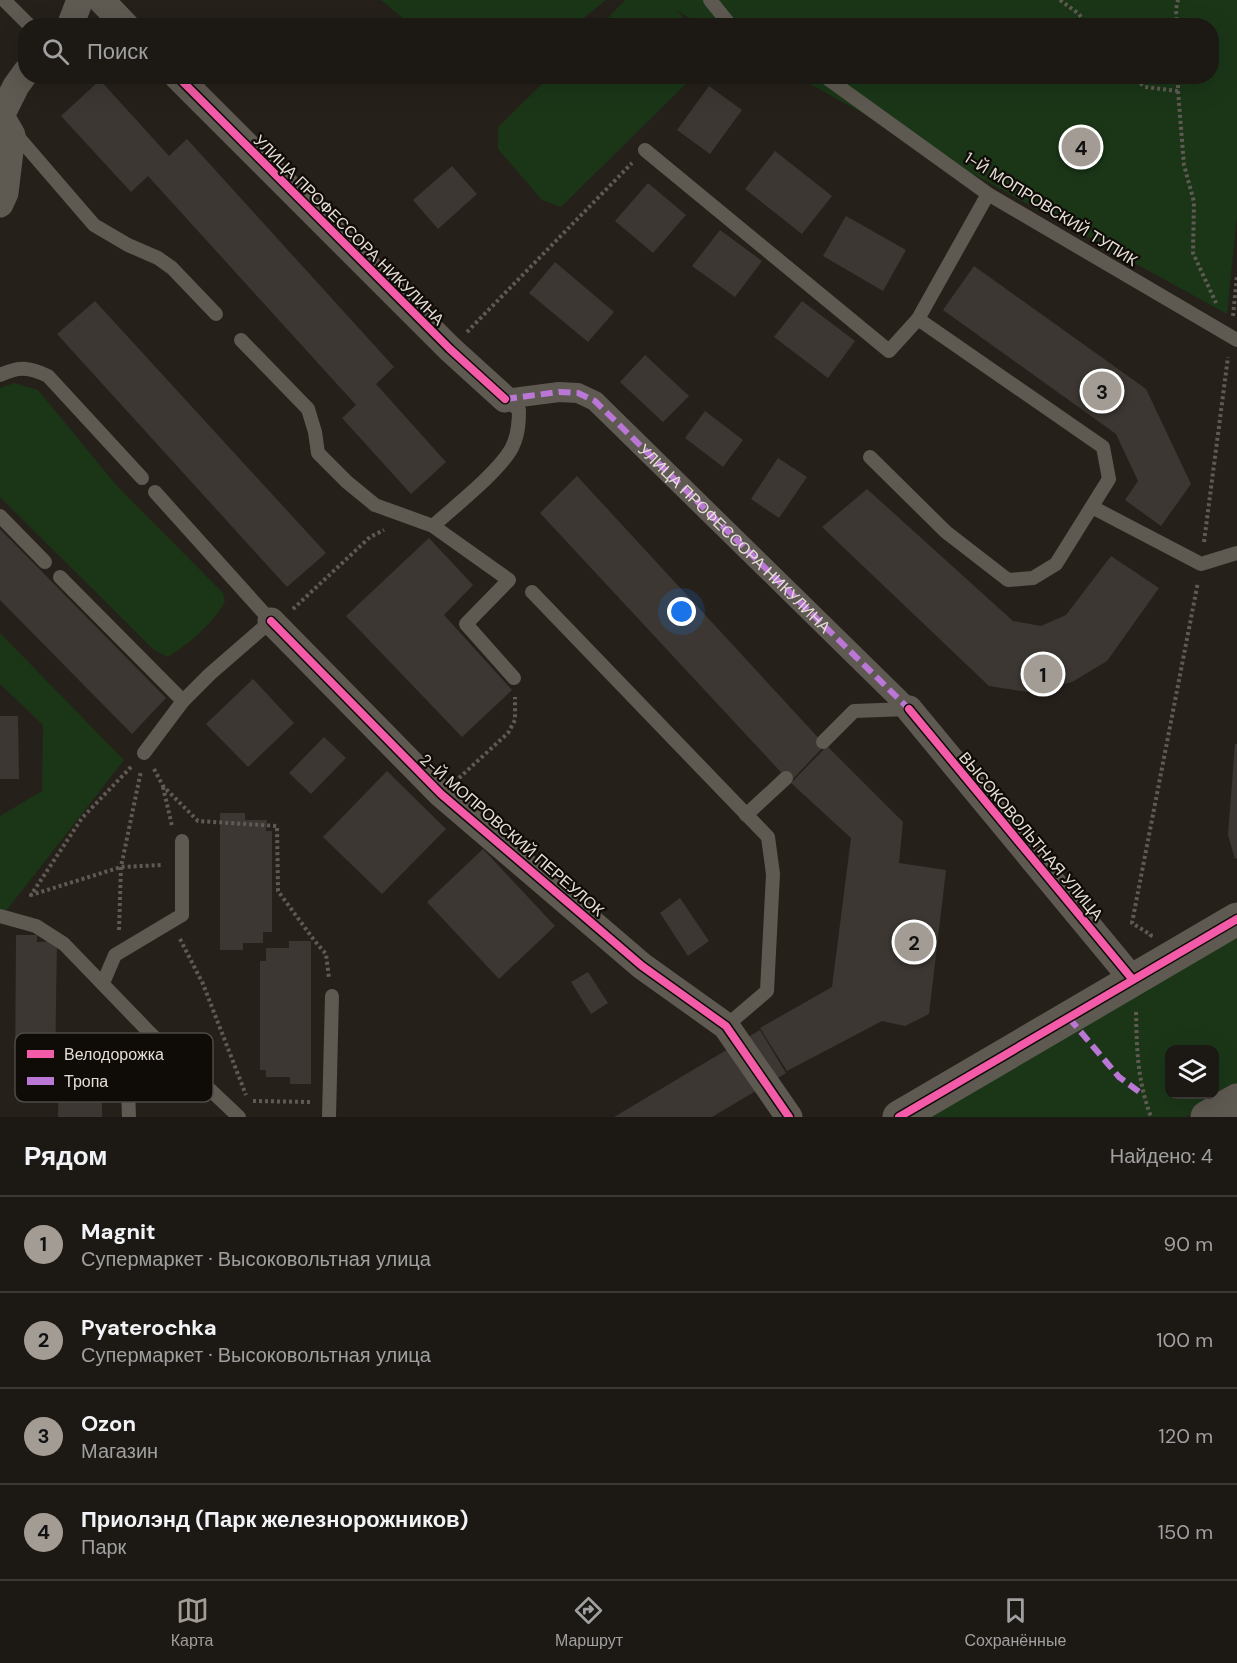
<!DOCTYPE html>
<html lang="ru">
<meta charset="utf-8">
<style>
body{margin:0;font-family:"DM Sans",sans-serif;background:#25211d;color:#f1f3f6}
.controls{position:absolute;right:18px;bottom:18px;display:grid;overflow:hidden;border-radius:12px;box-shadow:0 6px 24px #0002}
.controls button{width:54px;height:54px;display:grid;place-items:center;padding:0;border:0;border-bottom:2px solid #3a3734;background:#1c1814;color:#f1f3f6;font:30px sans-serif}
.you{position:absolute;left:682px;top:612px;width:21px;height:21px;margin:-15px;border:4px solid #fff;border-radius:50%;background:#1a73e8;box-shadow:0 0 0 9px #1a73e833}
.badge{display:grid;place-items:center;width:39px;height:39px;border-radius:50%;background:#a29c95;color:#111;font-size:20px;font-weight:700}
.pin{position:absolute;translate:-50% -50%;border:3px solid #fff;box-shadow:0 2px 6px #0006}
.list{margin:0;padding:0;list-style:none}
h2{display:flex;justify-content:space-between;align-items:center;height:78px;margin:0;padding:0 24px;font-size:26px}
h2 small{font-size:20px;font-weight:400;color:#a0a0a0}
.list li{display:grid;grid-template-columns:39px 1fr auto;gap:18px;align-items:center;box-sizing:border-box;height:96px;padding:0 24px;border-top:2px solid #3a3734}
.list b{display:block;font-size:22px;white-space:nowrap}
.list p{margin:0;font-size:20px;white-space:nowrap;color:#a0a0a0}
.list em{font-size:20px;font-style:normal;color:#a0a0a0}
.icon{flex:none;width:33px;height:33px;fill:none;stroke:currentColor;stroke-width:2;stroke-linecap:round;stroke-linejoin:round}
.map{position:relative;flex:none;width:1237px;height:1117px;overflow:hidden}
.search{position:absolute;background:#1c1814;box-shadow:0 6px 24px #0002;left:18px;right:18px;top:18px;height:66px;display:flex;align-items:center;gap:15px;box-sizing:border-box;padding:0 21px;border-radius:24px;color:#a0a0a0;font-size:22px}
.sheet{height:462px;background:#1c1814}
nav{display:flex;justify-content:space-around;align-items:center;box-sizing:border-box;height:84px;border-top:2px solid #3a3734;background:#1c1814;font-size:16px;color:#a0a0a0}
nav a{display:grid;justify-items:center;gap:3px}
nav .on{color:#a29c95}
.map>svg:first-child{display:block}
</style>
<div class="map">
<svg width="1237" height="1117" viewBox="0 0 1237 1117">
<rect width="100%" height="100%" fill="#26201a"/>
<!-- green -->
<path fill="#1a3617" fill-rule="evenodd" d="M381 0H606L575 25 412 26Z
M625 0H1237V217L1227 314 797 77 1212 76V26H704L677 11 691 25 600 26Z
M549 77V76L693 77 561 207 542 200 498 149V127Z
M14 383 38 390 117 486 223 593 225 601C216 621 186 647 167 657L153 649 0 497V388Z
M0 633 124 760 6 911 0 910V816L42 791 43 725 0 684Z
M1237 934V1087L1186 1117H923ZM1170 1050H1214V1094H1170Z"/>
<!-- building -->
<path fill="#3c3732" d="M293 19 300 26H287Z
M100 80 169 156 187 139 394 367 376 384 446 462 411 494 342 418 356 405 148 176 131 192 61 116Z
M709 86 742 110 710 154 677 130Z
M775 151 832 196 802 234 745 189Z
M452 166 477 194 438 229 413 200Z
M648 183 686 215 653 253 615 221Z
M846 216 906 250 883 291 823 256Z
M720 230 762 261 735 297 692 266Z
M555 262 614 312 588 342 529 293Z
M974 266 1146 389 1191 484 1161 526 1125 500 1138 481 1116 434 943 310Z
M95 301 326 553 287 587 57 334Z
M802 301 855 341 828 378 774 337Z
M645 355 689 396 663 422 620 382Z
M705 411 743 440 723 467 685 438Z
M778 458 807 477 779 518 751 499Z
M577 476 825 745 790 782 540 513Z
M867 489 1013 621 1041 626 1066 615 1111 556 1159 588 1107 661 1072 682 1027 692 989 686 822 527Z
M0 529 166 698 132 734 0 600Z
M429 538 473 585 444 615 512 690 462 737 346 616Z
M253 679 294 723 248 767 206 724Z
M0 716H18L19 779H0Z
M324 737 346 758 311 794 289 773Z
M1235 744H1237V858L1235 859 1228 835Z
M827 746 903 822 899 863 946 870 929 1014 905 1026 882 1021 787 1071 760 1028 832 987 851 838 791 783Z
M387 771 446 829 382 894 323 837Z
M220 813H245V820H267L266 831H272V932H263V943H243V950H220Z
M483 849 555 926 499 979 427 902Z
M680 898 709 941 688 956 660 913Z
M16 935H37V942L57 941 55 1070H39L40 1077H15Z
M289 941H311V1084H290V1077H266V1070H260V961H266V948H289Z
M588 972 608 1003 591 1014 571 982Z
M760 1030 786 1073 712 1117H614Z
M59 1072H102V1117H58Z"/>
<g fill="none" stroke-linecap="round" stroke-linejoin="round">
<!-- path -->
<path stroke="#5f5a54" stroke-width="4" stroke-dasharray="3 3" stroke-linecap="butt" d="M1060 0 1079 14 1087 26
M1177 26 1176 9 1178 0
M1131 76 1145 87 1178 91V76
M1178 91 1184 165 1194 202 1193 253 1216 303
M1233 316 1237 276
M467 332 632 163
M1204 542 1228 357
M293 609 370 537 384 530
M131 767 82 818 31 895 121 867 162 865
M154 769 163 786 198 821 277 826 278 891 314 940 326 954 329 978
M459 778 508 733 515 720V697
M163 787 172 826
M119 930 121 867 141 771
M1150 937 1151 935 1132 923 1198 582
M180 939 203 984 246 1095
M1136 1012C1137 1051 1137 1079 1151 1117
M253 1101 311 1102"/>
<!-- service -->
<path stroke="#5e5951" stroke-width="14" d="M4 0 30 26
M710 0 731 26
M824 76 988 194 1237 340
M13 131 94 225 128 245 158 258 172 268 216 314
M645 150 889 351 918 319 1103 447 1109 479 1056 564 1033 578 1008 580 946 532 870 457
M918 319 988 194
M241 340 308 409 315 432 318 453 347 482 375 505 433 526
M0 375C19 366 29 367 48 376L142 478
M505 399 519 410C519 424 518 438 510 451 495 475 455 506 433 526L509 580 466 624 514 678
M1092 507 1201 564 1237 553
M0 516 45 562
M60 577 183 701
M532 592 768 837 773 874 767 991 726 1026
M823 742 854 711 909 709
M144 753 183 701 210 674 271 621 155 492
M746 815 786 778
M0 916 36 926 64 944 150 1033 239 1117
M103 983 115 955 182 915V841
M129 1117 127 1066 150 1033
M329 1117 332 996"/>
<!-- pedestrian -->
<path stroke="#5e5951" stroke-width="20" id="s1" d="M505 399 559 392 578 393 595 401 909 709"/>
<!-- minor -->
<path stroke="#5e5951" stroke-width="27" d="M101 0 126 26
M70 26 80 0
M177 76 450 349 505 399
M0 204 5 193 12 135 1 116 16 86 26 72
M271 621 441 794 642 966 726 1026 789 1117
M909 709 1133 980"/>
<!-- tertiary -->
<path stroke="#5e5951" stroke-width="33" d="M899 1117 1237 919
M1207 1117 1237 1100"/>
<!-- quiet -->
<path stroke="#ba77d6" stroke-width="6" stroke-dasharray="12 6" stroke-linecap="butt" d="M505 399 559 392 578 393 595 401 909 709
M1069 1018 1119 1077 1142 1094"/>
<!-- cycleway casing -->
<g stroke="#0f0b06" stroke-width="11">
<path id="cycleway" d="M177 76 450 349 505 399
M271 621 441 794 642 966 726 1026 789 1117
M909 709 1133 980
M899 1117 1237 919"/>
</g>
<!-- cycleway -->
<use href="#cycleway" stroke="#f35aa7" stroke-width="8"/>
</g>
<g text-anchor="middle" dominant-baseline="central" stroke-width="4.5" stroke-linejoin="round" paint-order="stroke">
<!-- street labels -->
<g font-size="16" fill="#e5ded7" stroke="#0f0b06">
<text transform="translate(1051 209) rotate(32)">1-Й МОПРОВСКИЙ ТУПИК</text>
<text transform="translate(349 230) rotate(45)">УЛИЦА ПРОФЕССОРА НИКУЛИНА</text>
<text stroke="none"><textPath href="#s1" startOffset="288">УЛИЦА ПРОФЕССОРА НИКУЛИНА</textPath></text>
<text transform="translate(512 835) rotate(41)">2-Й МОПРОВСКИЙ ПЕРЕУЛОК</text>
<text transform="translate(1031 836) rotate(50)">ВЫСОКОВОЛЬТНАЯ УЛИЦА</text>
</g>
</g>
<!-- legend -->
<rect x="15" y="1033" width="198" height="69" rx="9" fill="#0f0b06" stroke="#4f4a45" stroke-width="1.5"/>
<rect x="27" y="1050" width="27" height="8" fill="#f35aa7"/>
<rect x="27" y="1077" width="27" height="8" fill="#ba77d6"/>
<g font-size="16" fill="#e5ded7">
<text x="64" y="1060">Велодорожка</text>
<text x="64" y="1087">Тропа</text>
</g>
</svg>
<div class="controls">
<button><svg class="icon" aria-label="layers" viewBox="0 0 24 24"><path d="M12 4l9 5-9 5-9-5zM3 14l9 5 9-5"/></svg></button>
</div>
<div class="you"></div>
<div class="pin badge" style="left:1043px;top:674px">1</div>
<div class="pin badge" style="left:914px;top:942px">2</div>
<div class="pin badge" style="left:1102px;top:391px">3</div>
<div class="pin badge" style="left:1081px;top:147px">4</div>
<div class="search"><svg class="icon" aria-label="search" viewBox="0 0 24 24"><circle cx="10" cy="10" r="6"/><path d="M15 15l6 6"/></svg>Поиск</div>
</div>
<section class="sheet">
<h2>Рядом<small>Найдено: 4</small></h2>
<ul class="list">
<li><span class="badge">1</span><div><b>Magnit</b><p>Супермаркет · Высоковольтная улица</p></div><em>90 m</em></li>
<li><span class="badge">2</span><div><b>Pyaterochka</b><p>Супермаркет · Высоковольтная улица</p></div><em>100 m</em></li>
<li><span class="badge">3</span><div><b>Ozon</b><p>Магазин</p></div><em>120 m</em></li>
<li><span class="badge">4</span><div><b>Приолэнд (Парк железнорожников)</b><p>Парк</p></div><em>150 m</em></li>
</ul>
</section>
<nav>
<a class="on"><svg class="icon" aria-label="map" viewBox="0 0 24 24"><path d="M3 6l6-2 6 2 6-2v14l-6 2-6-2-6 2zM9 4v14M15 6v14"/></svg>Карта</a>
<a><svg class="icon" aria-label="directions" viewBox="0 0 24 24"><path d="M12 3l9 9-9 9-9-9zM9 14v-3h6M13 9l2 2-2 2"/></svg>Маршрут</a>
<a><svg class="icon" aria-label="saved" viewBox="0 0 24 24"><path d="M7 4h10v16l-5-4-5 4z"/></svg>Сохранённые</a>
</nav>
